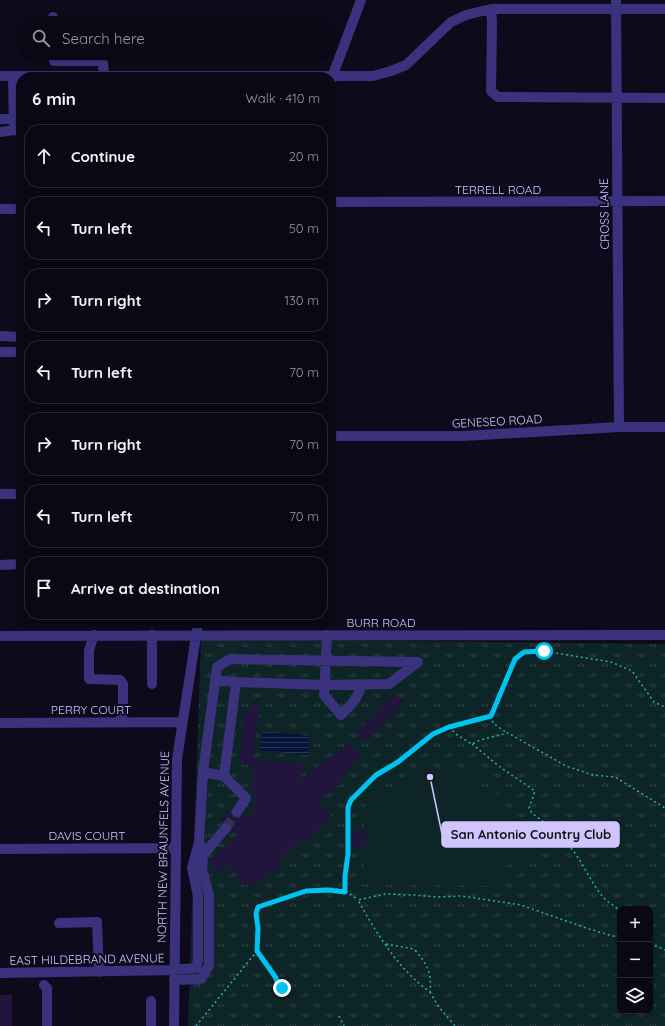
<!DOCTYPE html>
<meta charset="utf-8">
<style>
body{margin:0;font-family:Quicksand,sans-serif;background:#13111e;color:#f1f3f6}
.controls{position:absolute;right:12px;bottom:12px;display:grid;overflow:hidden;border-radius:8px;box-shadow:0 1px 3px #0004}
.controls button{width:36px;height:36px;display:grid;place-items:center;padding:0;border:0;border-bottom:1px solid #2a2934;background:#0a0815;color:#f1f3f6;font:20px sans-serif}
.stop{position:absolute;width:12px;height:12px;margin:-9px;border:3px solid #00c4f0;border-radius:50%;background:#fff}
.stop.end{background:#00c4f0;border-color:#fff;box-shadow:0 1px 4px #0008}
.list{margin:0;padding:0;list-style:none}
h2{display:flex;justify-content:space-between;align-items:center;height:52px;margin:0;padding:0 16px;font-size:17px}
h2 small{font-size:13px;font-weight:400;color:#999aa0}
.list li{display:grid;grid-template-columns:26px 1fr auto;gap:12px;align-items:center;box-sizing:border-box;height:64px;margin:0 8px 8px;padding:0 8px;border:1px solid #2a2934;border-radius:16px}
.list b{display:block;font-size:15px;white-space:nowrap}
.list em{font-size:13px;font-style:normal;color:#999aa0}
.icon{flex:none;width:22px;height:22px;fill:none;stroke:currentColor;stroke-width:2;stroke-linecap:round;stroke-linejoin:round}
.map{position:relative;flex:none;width:665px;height:1026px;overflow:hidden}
.search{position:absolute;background:#0a0815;box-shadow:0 1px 3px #0004;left:16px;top:16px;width:320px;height:44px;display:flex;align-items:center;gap:10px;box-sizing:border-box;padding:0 14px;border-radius:22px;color:#999aa0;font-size:15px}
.panel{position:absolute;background:#0a0815;box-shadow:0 1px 3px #0004;left:16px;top:72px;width:320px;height:556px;border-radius:16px}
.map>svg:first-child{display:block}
</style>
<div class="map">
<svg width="665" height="1026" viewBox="0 0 665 1026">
<defs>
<pattern id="grass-tufts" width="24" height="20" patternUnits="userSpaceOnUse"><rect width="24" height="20" fill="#0d2526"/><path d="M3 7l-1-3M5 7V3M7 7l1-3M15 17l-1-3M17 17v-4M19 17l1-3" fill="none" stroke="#2f4347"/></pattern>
<pattern id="water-rules" width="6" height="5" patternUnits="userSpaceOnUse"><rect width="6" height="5" fill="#061439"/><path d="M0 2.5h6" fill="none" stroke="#293557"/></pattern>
</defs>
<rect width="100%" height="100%" fill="#0e0a1c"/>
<!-- grass -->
<path fill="url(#grass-tufts)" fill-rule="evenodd" d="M201 639 665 644V1026H188ZM620 909H650V1011H620Z"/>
<!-- garden -->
<path fill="#0d2526" d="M407 769 478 770V794L506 795V820L530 821 529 865H502V886L364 884 365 792H406Z"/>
<!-- water -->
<path fill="url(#water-rules)" d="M262 731 310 736 308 755 260 750Z"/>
<!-- building -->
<path fill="#21153e" d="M394 694 403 702 365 742 356 733Z
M252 702 260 703 253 759 303 764 301 780 348 743 361 758 338 778 342 783 319 801 331 817 317 828V831L310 837H307L280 858V867L278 870 273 869 251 888 248 885 246 886 227 864 216 873 212 867 214 866 209 860 238 836 232 831V826L230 823H220L231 808V815L234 818H237L242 816 246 819 248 816 252 819 255 797 251 790 254 766 240 764 244 709 251 710Z
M350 829 362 830V834H367V846H361V848H352V837H350Z
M0 995H12V1026H0Z"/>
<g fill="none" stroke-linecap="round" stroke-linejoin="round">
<!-- minor-tunnel -->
<path stroke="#352f49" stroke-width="10" stroke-dasharray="10 5" stroke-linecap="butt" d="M226 828 237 812"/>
<!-- path -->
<path stroke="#25b0b3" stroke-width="1.5" stroke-dasharray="2 3" stroke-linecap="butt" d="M491 716 493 723 507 733
M449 727 457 735 472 744 480 740 508 733 566 766 593 775 615 777 665 808
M472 744 500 767 535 791 529 808 532 813C546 824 560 834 571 848 584 864 591 884 605 899 610 905 618 906 620 914
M345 892V876L348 854V807L351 800 376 775 398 762 433 734 449 727 491 716 515 659 524 652 543 651 611 662 632 671 654 702 665 707
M386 944 414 949C427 964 432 972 430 992 399 970 376 933 358 900L385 894 414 895 437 897 461 896 521 905 589 929 620 938
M650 945 657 946 665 950
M257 951 258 928 256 914 258 907C284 899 317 882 345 891 349 893 354 897 358 900
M430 992 438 1006 455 1026
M339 1016 344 1026
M196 1026 257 951 276 978 278 988H282L285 983 276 978"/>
<!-- minor -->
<path stroke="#3b327e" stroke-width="10" d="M616 0 619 427
M491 9 492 22 491 91 498 97 665 98
M53 17V23
M54 61H101L103 63 104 76
M0 76H373L391 71 406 65 451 22 466 15 491 9H665
M13 76 14 130 21 132
M331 80 361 0
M0 119H13
M0 132 14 130
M331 202 665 201
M0 209H21
M0 336 21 337
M0 352H21
M331 436H463L619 427H665
M0 494H21
M0 565 21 564
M94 635 89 650V679L120 680 123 684V710L120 722
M152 635V684
M327 635 324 695 341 715C350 706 359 698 361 685
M0 636 665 635
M215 680 236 682
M0 723 182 722
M203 772 224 776 246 798 237 812
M0 849 175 848
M203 855 226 828
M59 923 97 922 99 972
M0 973 174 970 196 968 198 960V896L192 868 199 842 203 772 217 667 230 659 418 662 389 684 324 685 236 682 224 776
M174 980 201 979 209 965V895L202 870 203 855 199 842
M44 985 47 988V1026
M151 1026V1001
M174 1026 177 759 198 623"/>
</g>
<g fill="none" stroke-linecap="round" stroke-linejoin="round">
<!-- route -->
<path stroke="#00c4f0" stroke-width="5" d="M282 988H278L276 978 257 951 258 928 256 914 258 907 306 891 328 890 345 892V876L348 854V807L351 800 376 775 398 762 433 734 449 727 491 716 515 659 524 652 544 651"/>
</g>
<g text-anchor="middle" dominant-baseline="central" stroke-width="4" stroke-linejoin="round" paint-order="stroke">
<!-- street labels -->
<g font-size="12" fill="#d0c5ff" stroke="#0e0a1c">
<text x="498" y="189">TERRELL ROAD</text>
<text transform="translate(604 214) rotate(-91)">CROSS LANE</text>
<text transform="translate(497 421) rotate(-3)">GENESEO ROAD</text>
<text x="381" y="622">BURR ROAD</text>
<text x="91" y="709">PERRY COURT</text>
<text x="87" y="835">DAVIS COURT</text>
<text transform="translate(163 847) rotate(-89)">NORTH NEW BRAUNFELS AVENUE</text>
<text transform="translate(87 959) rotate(-1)">EAST HILDEBRAND AVENUE</text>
</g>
</g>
<!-- callouts -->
<path fill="none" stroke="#d0c5ff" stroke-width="1.5" d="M430 777L442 834"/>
<circle fill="#d0c5ff" stroke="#0e0a1c" stroke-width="1.5" cx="430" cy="777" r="4"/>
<rect fill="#d0c5ff" stroke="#d0c5ff" stroke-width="1.5" x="442" y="822" width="177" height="25" rx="4"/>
<g font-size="13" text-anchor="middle" font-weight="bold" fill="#111">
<text x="531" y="839">San Antonio Country Club</text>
</g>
</svg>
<div class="controls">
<button>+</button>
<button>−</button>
<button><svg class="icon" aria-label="layers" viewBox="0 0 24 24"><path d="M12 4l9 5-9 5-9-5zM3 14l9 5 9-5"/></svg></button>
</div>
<div class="stop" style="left:544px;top:651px"></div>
<div class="stop end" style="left:282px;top:988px"></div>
<div class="search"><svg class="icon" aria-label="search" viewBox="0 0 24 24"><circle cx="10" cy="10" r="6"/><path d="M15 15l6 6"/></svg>Search here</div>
<section class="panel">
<h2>6 min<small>Walk · 410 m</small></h2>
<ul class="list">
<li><svg class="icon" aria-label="ahead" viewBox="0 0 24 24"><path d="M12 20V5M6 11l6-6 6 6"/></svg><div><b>Continue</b></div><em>20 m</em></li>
<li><svg class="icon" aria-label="left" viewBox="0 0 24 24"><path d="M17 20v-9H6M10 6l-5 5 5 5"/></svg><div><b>Turn left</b></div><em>50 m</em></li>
<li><svg class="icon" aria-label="right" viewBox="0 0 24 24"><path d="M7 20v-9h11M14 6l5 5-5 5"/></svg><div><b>Turn right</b></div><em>130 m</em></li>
<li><svg class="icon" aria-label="left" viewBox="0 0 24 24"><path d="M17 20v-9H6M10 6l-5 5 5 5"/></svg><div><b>Turn left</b></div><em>70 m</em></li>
<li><svg class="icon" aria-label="right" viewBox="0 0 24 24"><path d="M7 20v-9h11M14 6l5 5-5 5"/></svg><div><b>Turn right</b></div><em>70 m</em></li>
<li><svg class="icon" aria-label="left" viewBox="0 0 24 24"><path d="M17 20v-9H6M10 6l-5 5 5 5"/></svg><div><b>Turn left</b></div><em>70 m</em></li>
<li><svg class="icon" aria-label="arrive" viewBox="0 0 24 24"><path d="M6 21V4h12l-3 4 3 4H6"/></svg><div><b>Arrive at destination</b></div></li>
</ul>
</section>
</div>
